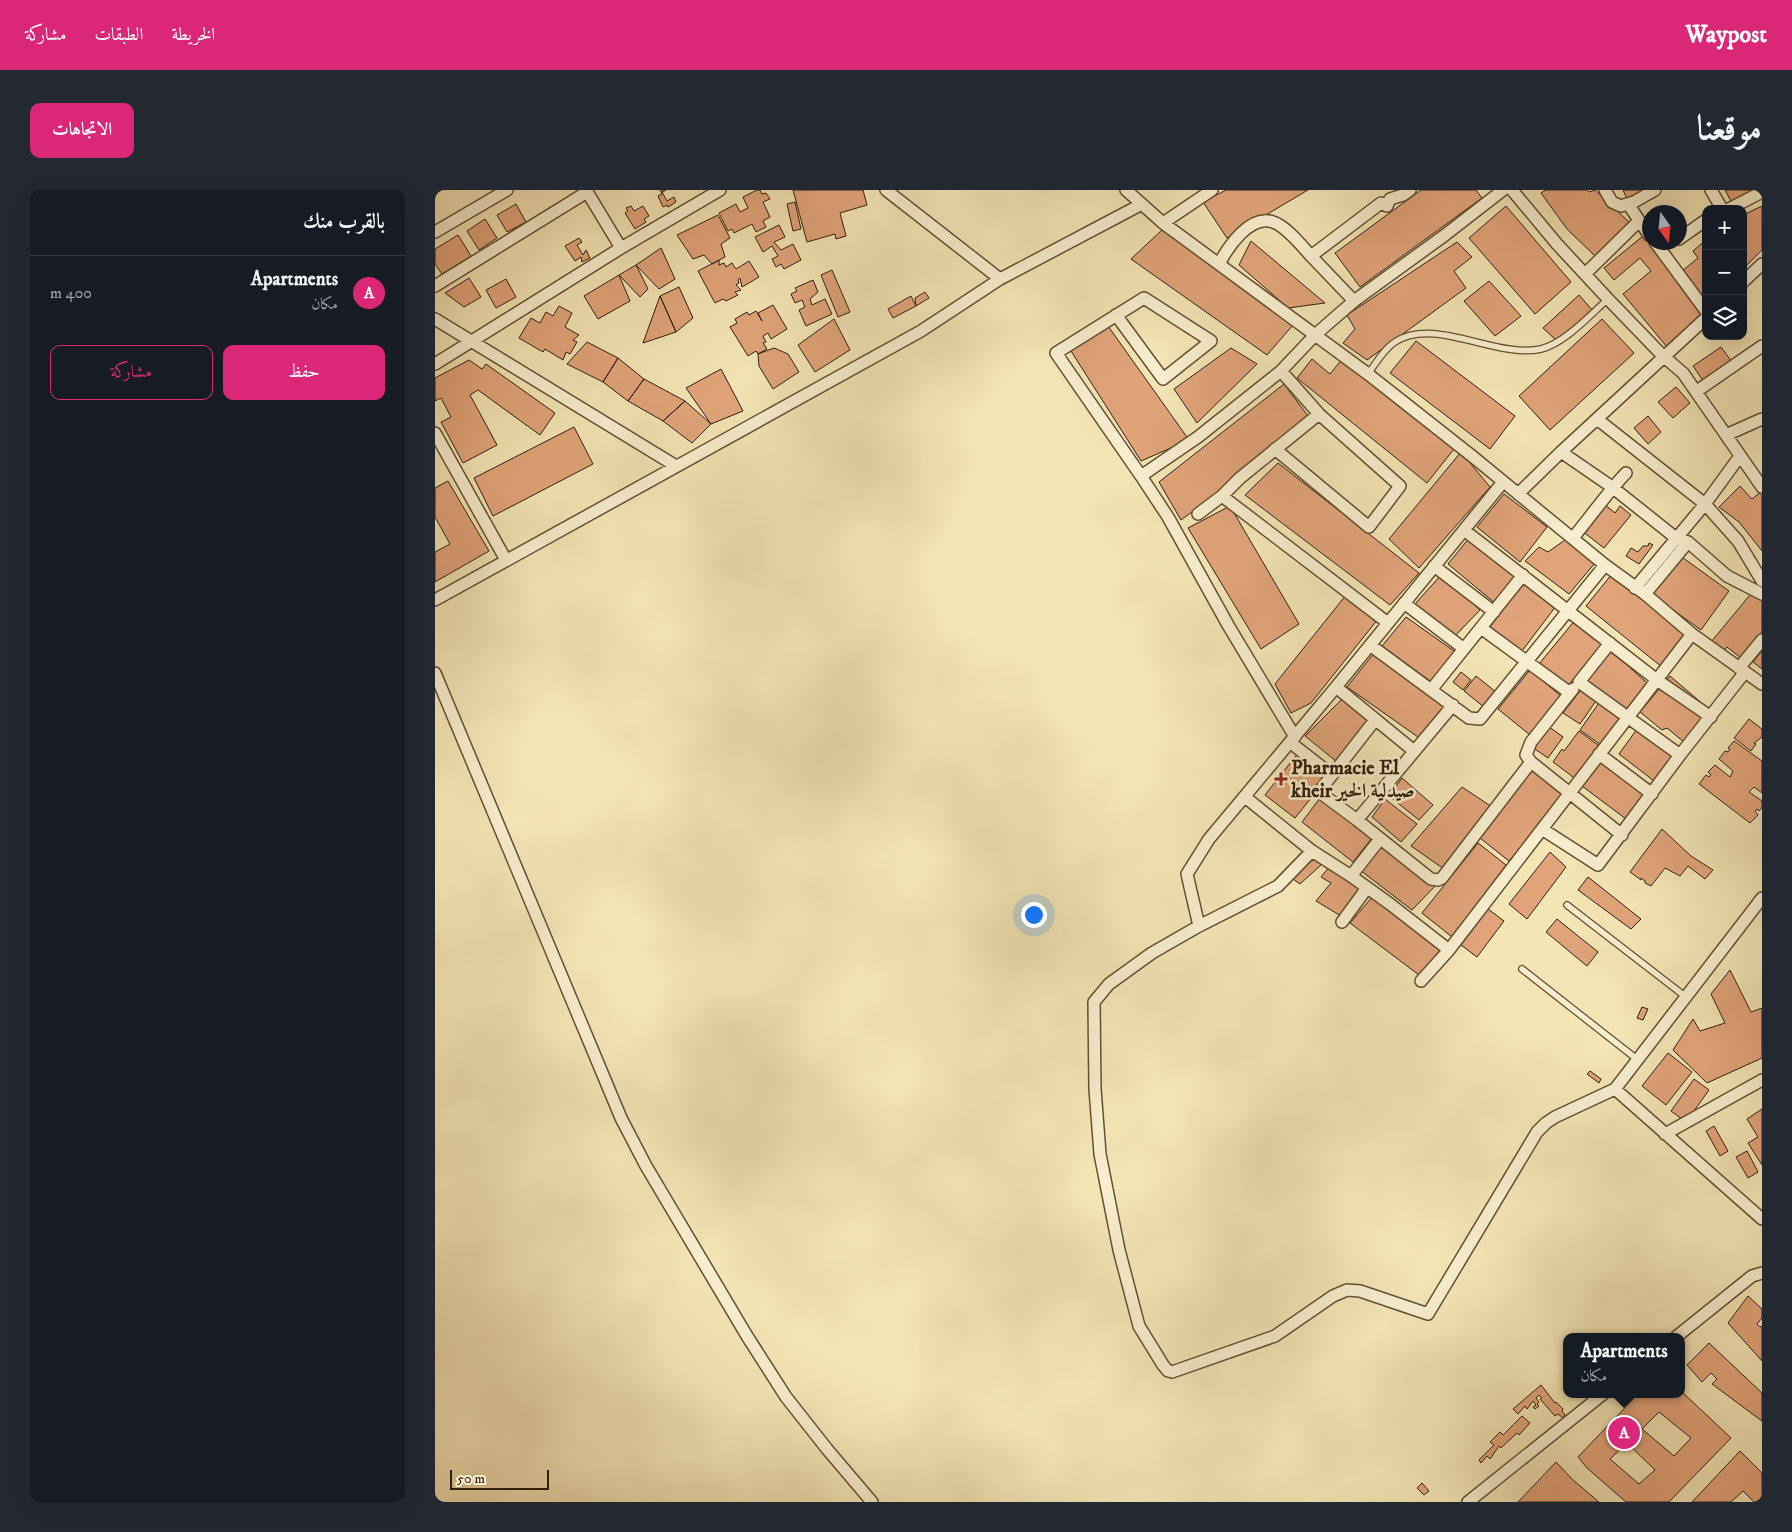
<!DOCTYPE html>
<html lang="ar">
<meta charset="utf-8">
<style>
body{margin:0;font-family:"IM FELL DW Pica",Amiri,serif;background:#242831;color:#f1f3f6;direction:rtl}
.controls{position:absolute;right:15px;top:15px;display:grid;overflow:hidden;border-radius:10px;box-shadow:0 5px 20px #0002}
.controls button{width:45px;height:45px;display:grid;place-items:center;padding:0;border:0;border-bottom:1px solid #363941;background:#171b24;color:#f1f3f6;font:25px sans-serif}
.compass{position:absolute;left:1207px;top:15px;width:45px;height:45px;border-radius:50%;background:#171b24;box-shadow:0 5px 20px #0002;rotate:165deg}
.scale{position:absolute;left:15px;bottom:12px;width:99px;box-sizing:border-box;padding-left:5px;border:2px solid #311f06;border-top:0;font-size:14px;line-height:18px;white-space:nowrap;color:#311f06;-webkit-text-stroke:4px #f8eecf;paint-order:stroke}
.you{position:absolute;left:598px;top:724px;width:18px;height:18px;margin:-12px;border:4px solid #fff;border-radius:50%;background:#1a73e8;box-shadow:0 0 0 8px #1a73e833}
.badge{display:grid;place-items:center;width:32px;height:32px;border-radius:50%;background:#db2777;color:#fff;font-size:16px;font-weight:700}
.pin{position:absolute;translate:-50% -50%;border:2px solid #fff;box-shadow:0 1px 5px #0006}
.popup{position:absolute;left:1128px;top:1143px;width:122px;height:65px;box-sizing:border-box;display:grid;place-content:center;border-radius:10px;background:#171b24;filter:drop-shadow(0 1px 4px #0005);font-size:16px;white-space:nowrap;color:#9ea1a6}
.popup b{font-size:19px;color:#f1f3f6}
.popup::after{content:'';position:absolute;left:50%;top:100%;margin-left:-10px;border:10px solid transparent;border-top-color:#171b24}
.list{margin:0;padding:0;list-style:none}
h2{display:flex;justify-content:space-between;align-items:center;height:65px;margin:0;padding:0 20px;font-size:21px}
h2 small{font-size:16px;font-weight:400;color:#9ea1a6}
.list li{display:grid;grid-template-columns:32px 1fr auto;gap:15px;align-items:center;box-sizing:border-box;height:75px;padding:0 20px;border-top:1px solid #363941}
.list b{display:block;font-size:19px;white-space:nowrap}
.list p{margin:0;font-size:16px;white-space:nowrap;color:#9ea1a6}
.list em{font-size:16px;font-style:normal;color:#9ea1a6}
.actions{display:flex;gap:10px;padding:15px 20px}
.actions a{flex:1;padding:11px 0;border:1px solid #db2777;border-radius:10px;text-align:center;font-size:18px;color:#db2777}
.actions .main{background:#db2777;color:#fff}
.icon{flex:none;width:28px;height:28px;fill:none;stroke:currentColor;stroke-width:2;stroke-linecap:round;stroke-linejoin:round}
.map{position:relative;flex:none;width:1327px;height:1312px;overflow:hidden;direction:ltr;border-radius:10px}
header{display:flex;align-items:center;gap:30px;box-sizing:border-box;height:70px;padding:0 25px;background:#db2777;color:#fff}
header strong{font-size:24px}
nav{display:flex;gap:28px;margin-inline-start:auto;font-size:18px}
.intro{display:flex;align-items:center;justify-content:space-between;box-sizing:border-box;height:120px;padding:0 30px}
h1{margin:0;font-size:35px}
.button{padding:12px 22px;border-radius:10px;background:#db2777;color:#fff;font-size:18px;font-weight:700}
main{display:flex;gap:30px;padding:0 30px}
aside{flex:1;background:#171b24;border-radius:10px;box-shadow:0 5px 20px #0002}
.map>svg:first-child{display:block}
</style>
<header>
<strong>Waypost</strong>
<nav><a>الخريطة</a><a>الطبقات</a><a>مشاركة</a></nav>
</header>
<div class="intro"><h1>موقعنا</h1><a class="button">الاتجاهات</a></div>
<main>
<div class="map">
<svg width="1327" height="1312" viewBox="0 0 1327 1312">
<rect width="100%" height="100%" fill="#f4e5b5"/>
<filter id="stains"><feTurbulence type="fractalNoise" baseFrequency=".004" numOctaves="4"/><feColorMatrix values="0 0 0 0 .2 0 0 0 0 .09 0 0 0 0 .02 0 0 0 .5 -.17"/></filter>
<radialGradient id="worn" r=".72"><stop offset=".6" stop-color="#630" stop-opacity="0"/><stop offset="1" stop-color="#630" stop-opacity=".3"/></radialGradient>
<!-- building -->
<path fill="#e1a47a" stroke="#311f06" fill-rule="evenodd" d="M225 0H231L227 2 232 11 239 7 241 12 233 17 232 15 228 17 223 6 227 4Z
M322 0H325L327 4 331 3 335 9 328 12 335 27 328 31 331 37 321 42 317 34 299 43 297 39 293 41 284 23 301 14 305 22 313 18 308 7Z
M358 0H428L432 15 405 23 411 46 401 49 400 44 372 52Z
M791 0H873L792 48 768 12Z
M986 0H1041L1047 8 925 97 900 63Z
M1111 0H1152L1154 2 1160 0 1194 32 1160 66 1132 39 1106 3Z
M1188 0H1209L1192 9Z
M1290 0H1324L1297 13Z
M360 12 366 39 358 41 352 14Z
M81 14 91 32 72 42 62 25Z
M196 16 199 21 208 16 214 26 209 29 211 32 200 39 190 23 193 21 191 18Z
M1071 16 1136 92 1100 124 1034 48Z
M1327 16V60L1308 79V25Z
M283 25 295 48 286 54 290 67 277 74 269 65 258 69 242 45Z
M50 29 62 48 44 60 32 41Z
M344 35 350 47 339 52 346 60 358 54 366 70 349 79 346 74 341 77 337 69 343 66 337 56 328 62 320 47Z
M728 39 858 135 832 165 696 69Z
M23 45 36 66 7 84 0 74V59Z
M1208 46 1271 122 1232 157 1188 104 1216 81 1205 68 1179 90 1169 78Z
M144 48 147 52 142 55 148 65 151 60 155 68 147 72 146 67 140 71 130 56Z
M1271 50V113L1246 82 1263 68 1258 61Z
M816 51 890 113 853 118 804 75Z
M1022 52 1037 67 1019 81 1031 98 932 170 908 153 920 139 912 125Z
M226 58 240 89 224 99 201 75Z
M284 70V75L289 73 291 77 297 73 301 79 314 71 324 87 307 97 305 88 303 90 304 93 301 95 306 100 300 102 303 105 291 111 288 109 280 113 263 81Z
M201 75 213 99 205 107 184 85Z
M397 80 415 122 403 127 386 85Z
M184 85 195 111 163 129 149 106Z
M34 88 46 107 29 117 10 103Z
M71 89 81 107 61 118 51 100Z
M378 90 383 102 375 109 377 115 390 109 397 124 371 136 364 120 370 117 367 110 360 113 356 104 362 101 360 98Z
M1054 91 1086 126 1060 146 1029 111Z
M244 97 258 128 241 142 225 106Z
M490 102 494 108 481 116 480 108Z
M1144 105 1158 121 1122 151 1108 138Z
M225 106 241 142 208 153Z
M476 106 481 116 458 128 453 119Z
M338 115 352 139 336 149 333 143 328 146 331 152 328 153 332 159 323 164 321 161 313 166 295 137 302 133 300 129 312 122 314 125 321 121 327 131 323 123Z
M124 116 137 123 130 137 144 145 138 150 142 152 135 164 131 162 128 170 110 159 108 162 84 148 96 128 105 133 111 122 118 126Z
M399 129 415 160 380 182 363 155Z
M1167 129 1199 163 1115 240 1084 206Z
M673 136 754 250 706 271 636 161Z
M981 151 1080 226 1055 259 955 183Z
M152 152 183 168 168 192 132 174Z
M1286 157 1297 172 1269 192 1258 176Z
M339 158 353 164 364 182 338 199 324 176 323 164Z
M796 158 822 174 762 233 739 199Z
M183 168 209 189 193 211 168 192Z
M908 168 1019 259 992 293 862 188 877 169 895 184Z
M34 170 47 179 51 174 120 223 105 245 43 200 35 205 62 255 28 273 6 232 16 227 6 208 0 211V188Z
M286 179 308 221 276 234 251 198Z
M209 189 250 211 228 231 193 211Z
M849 194 873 226 797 292 746 330 724 292Z
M1241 197 1255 213 1238 228 1223 212Z
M250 211 276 234 257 253 228 231Z
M1213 226 1226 242 1213 254 1199 238Z
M139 237 158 274 58 326 39 288Z
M1026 262 1055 297 984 378 954 349Z
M843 273 984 383 955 415 810 305Z
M13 291 54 361 0 392V362L15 354 0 327V298Z
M1305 296 1317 309 1327 301V361L1304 332 1284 317Z
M1069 304 1112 337 1085 372 1042 337Z
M1169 314 1180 323 1185 316 1196 325 1169 358 1147 341Z
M795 316 864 434 826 459 753 338Z
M1035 347 1084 386 1061 414 1013 374Z
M1130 350 1160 373 1134 404 1090 371 1104 357 1113 362Z
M1214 353 1218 355 1204 374 1191 366 1196 358 1203 362 1208 356H1213Z
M1244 365 1294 401 1266 440 1216 404Z
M1177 384 1253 445 1227 477 1151 416Z
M1006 385 1045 420 1018 448 980 414Z
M1089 392 1121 416 1087 461 1055 437Z
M1319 400 1327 407V442L1306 468 1292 457 1288 462 1276 452Z
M911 405 943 429 876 513 856 523 840 494Z
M971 427 1019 461 998 493 947 456Z
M1141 429 1169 452 1132 497 1104 474Z
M1174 461 1191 474 1212 493 1190 525 1150 491 1163 473H1167Z
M1327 461V479L1318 472Z
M940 462 1012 515 983 547 912 497Z
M1095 480 1127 507 1095 545 1063 519Z
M1026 482 1036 490 1028 500 1018 492Z
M1041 486 1061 502 1049 517 1029 501Z
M1235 486 1282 526 1255 557 1232 538 1227 540 1205 522Z
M1148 497 1163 508 1145 534 1128 523Z
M907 509 935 531 902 572 870 546Z
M1166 510 1187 525 1166 555 1145 540Z
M1314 529 1327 539V547L1319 553 1321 554 1316 561 1299 548Z
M1205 535 1245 565 1223 594 1184 564Z
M1113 536 1128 547 1113 568 1097 557Z
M1144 541 1167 558 1142 590 1118 572 1127 559 1129 561Z
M1299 551 1327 571V603L1319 597 1314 602 1327 611V618L1324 621 1322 619 1320 621 1323 625 1315 633 1264 594 1271 585 1274 587 1276 585 1273 582 1280 575 1295 587 1298 581 1284 569 1290 561 1293 562 1295 559 1293 558Z
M1172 562 1220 598 1195 632 1147 596Z
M863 563 894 586 860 628 830 605Z
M1096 579 1127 605 1074 671 1045 648Z
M967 588 998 615 984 630 954 606Z
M1027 597 1057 617 1009 679 976 656Z
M885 608 937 648 918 672 867 632Z
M950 609 982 634 966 652 937 627Z
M1227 639 1256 666 1278 680 1270 689 1253 676 1245 686 1230 678 1216 696 1210 693V691L1206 688V690L1195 682Z
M1043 653 1071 675 1017 747 987 723Z
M947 655 1001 695 977 720 925 680Z
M1115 662 1131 677 1092 729 1074 714Z
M876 665 886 675 865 694 855 687Z
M895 676 927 699 906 726 881 711 896 693 886 687Z
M1153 687 1206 729 1196 739 1143 700Z
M938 706 1006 759 984 785 915 733Z
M1053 719 1069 731 1042 767 1026 755Z
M1122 729 1163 762 1152 776 1111 742Z
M1295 780 1316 822 1327 818V868L1272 893 1238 860 1258 829 1265 841 1290 833 1276 804Z
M1207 817 1213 819 1208 830 1202 828Z
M1233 863 1257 882 1231 915 1207 896Z
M1155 881 1166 889 1164 893 1152 884Z
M1259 889 1274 900 1251 932 1236 921Z
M1327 919V975L1313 953 1323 947 1312 929Z
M1279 936 1293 961 1285 966 1271 941Z
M1312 961 1323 982 1313 988 1301 967Z
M1313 1106 1327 1119V1128L1322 1134 1325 1137 1327 1136V1171L1293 1133Z
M1274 1153 1327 1203V1231L1277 1194 1282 1189 1276 1183 1267 1192 1252 1175Z
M1106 1195 1120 1213 1121 1212 1128 1219 1127 1221 1130 1225 1128 1228 1123 1224 1120 1226 1105 1209 1107 1208 1104 1205 1101 1208 1104 1212 1102 1214 1104 1216 1100 1219 1098 1217 1101 1215 1098 1211 1092 1219 1090 1216 1083 1224 1078 1219Z
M1246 1201 1296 1248 1234 1312H1191L1152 1278 1143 1267 1203 1204H1246ZM1224 1222 1256 1248 1239 1266 1207 1239ZM1192 1253 1220 1280 1204 1294 1175 1269Z
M1087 1226 1095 1233 1084 1245 1082 1243 1066 1258 1064 1256 1055 1269 1052 1266 1046 1273 1044 1270 1059 1255 1055 1252 1065 1242 1068 1245Z
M1305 1261 1327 1283V1312H1319L1308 1301 1296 1312H1257Z
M1121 1272 1138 1290 1164 1312H1083Z
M987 1293 994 1301 989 1305 982 1298Z"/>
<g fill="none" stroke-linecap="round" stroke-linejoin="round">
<!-- lane casing -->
<g stroke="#625032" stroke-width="8">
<path id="lane" d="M933 184C941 173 949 159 960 152 999 126 1062 169 1106 159 1130 153 1155 125 1173 109
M1132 715 1251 807
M1087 779 1203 870"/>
</g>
<!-- street casing -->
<g stroke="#625032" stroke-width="14">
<path id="street" d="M151 0 186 58
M691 0 728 33 933 184 1037 266 1170 375 1210 404 1257 444 1327 494
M1077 0 1122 54 1173 109 1228 166 1248 183 1327 297
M1170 0 1177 12 1186 16 1199 12 1220 0
M1276 0 1287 19
M1193 14 1214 45
M1294 19 1327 2
M728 33 777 0
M0 42 72 0
M1244 49 1271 30
M1220 52 1271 121
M784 74C793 57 815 24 838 32 851 36 867 56 876 66
M1150 84 1204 31
M565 89 707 14
M1308 92 1327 74
M0 96 152 2
M919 111 876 66 946 13 952 16 955 9 968 5 975 0
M681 125 728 189 776 151 709 108 621 163 706 286 733 327 793 435 860 547
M0 129 241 276
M0 174 186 58 285 0
M1262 201 1327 156
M1162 229 1270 314 1303 351 1327 391
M0 243 71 370
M1291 245 1327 229
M840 259 934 337 965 296 884 224
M1126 262 1177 297 1241 348 1253 352 1292 386 1327 404
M706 286 763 247 846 181 880 145 919 111 1010 45 1068 0
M1083 304 1126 262 1271 128
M787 306 805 288 884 224 846 181
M763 324 787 306 953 433
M1029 340 1222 490 1276 527
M1138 348C1156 326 1172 303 1191 283
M999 376 1059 422
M1200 398 1270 314 1305 266
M1210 404 1253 352
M0 410 486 141 565 89 451 0
M969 413 1028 458
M1046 438 1135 503
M1175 453 1144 492 1245 565
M935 455 1034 528 1045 529 1170 375
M1304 478 1327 450
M0 483 186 928 211 976 312 1146 351 1207 392 1259 437 1312
M901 497 979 561
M996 500 1088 385
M856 553 897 585 887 598V604L922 630 1018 515
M1164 564 1217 604
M1096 572 1091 565 1096 552 1138 499
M897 585 940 530
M810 607 877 661 916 686 945 649
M922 630 996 689 1003 690 1007 688 1096 572 1187 645
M1107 639 1163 675 1245 565 1310 482
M877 661 843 696 764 736 717 763 674 794 659 812 660 899 665 964 684 1060 704 1136 728 1175 733 1181 737 1182 840 1146 898 1106 912 1100 925 1101 993 1124 1102 942 1111 933 1120 927 1180 899 1327 708
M916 686 955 714 1014 760
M907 732 932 698
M764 736 752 684 774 649 901 497 1068 292
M986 791 1014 760 1257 444
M1180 899 1327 1029
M1230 944 1327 890
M1241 1147 1317 1086 1327 1083
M1033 1312 1168 1204"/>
</g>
<!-- lane -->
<use href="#lane" stroke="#f8eecf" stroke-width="5.5"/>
<!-- street -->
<use href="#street" stroke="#f8eecf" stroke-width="11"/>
</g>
<!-- markers -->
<path fill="#8f2418" stroke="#f8eecf" stroke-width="2" d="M843.5 581.5h5v5h5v5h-5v5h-5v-5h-5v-5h5z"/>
<g text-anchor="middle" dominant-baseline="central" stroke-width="5" stroke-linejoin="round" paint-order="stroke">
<!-- poi labels -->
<g font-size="20" font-weight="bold" fill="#311f06" stroke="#f8eecf" text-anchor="start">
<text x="856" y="578">Pharmacie El<tspan x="856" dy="23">kheir صيدلية الخير</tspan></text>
</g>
</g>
<rect width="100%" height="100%" filter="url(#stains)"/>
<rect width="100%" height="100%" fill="url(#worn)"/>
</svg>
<div class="controls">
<button>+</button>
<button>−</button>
<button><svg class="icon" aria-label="layers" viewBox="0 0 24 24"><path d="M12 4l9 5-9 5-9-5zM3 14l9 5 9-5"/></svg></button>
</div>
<svg class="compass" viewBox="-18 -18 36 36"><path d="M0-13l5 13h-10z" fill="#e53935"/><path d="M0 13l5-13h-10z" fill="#9ea1a6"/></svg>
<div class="scale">50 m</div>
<div class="you"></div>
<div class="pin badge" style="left:1189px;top:1243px">A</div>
<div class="popup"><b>Apartments</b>مكان</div>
</div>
<aside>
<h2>بالقرب منك<small></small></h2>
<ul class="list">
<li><span class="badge">A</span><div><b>Apartments</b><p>مكان</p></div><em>400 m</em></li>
</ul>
<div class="actions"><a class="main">حفظ</a><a>مشاركة</a></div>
</aside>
</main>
